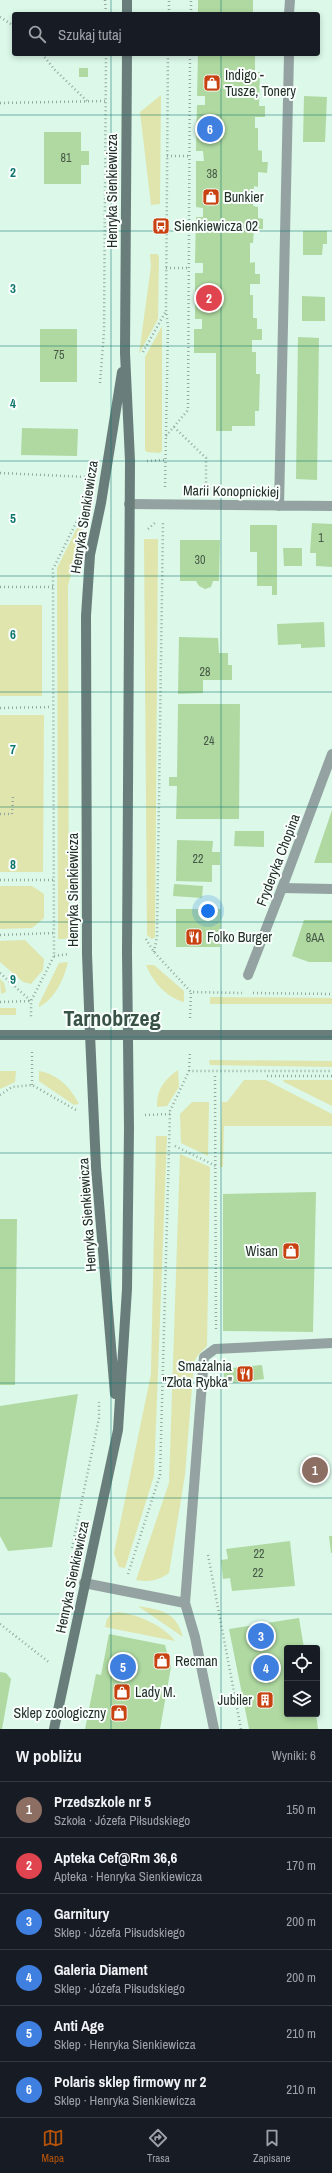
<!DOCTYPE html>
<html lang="pl">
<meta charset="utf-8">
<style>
body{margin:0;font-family:"Archivo Narrow",sans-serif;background:#20242c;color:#f1f3f6}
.controls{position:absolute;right:12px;bottom:12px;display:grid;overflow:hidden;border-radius:4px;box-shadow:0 2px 6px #0003}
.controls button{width:36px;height:36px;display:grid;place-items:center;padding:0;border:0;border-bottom:1px solid #363941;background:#171b24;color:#f1f3f6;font:20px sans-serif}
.you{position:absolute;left:208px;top:911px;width:14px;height:14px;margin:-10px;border:3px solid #fff;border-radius:50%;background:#1a73e8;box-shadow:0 0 0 6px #1a73e833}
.badge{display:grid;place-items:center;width:26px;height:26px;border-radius:50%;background:#b45309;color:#fff;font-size:13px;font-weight:700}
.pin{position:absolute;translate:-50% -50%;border:2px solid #fff;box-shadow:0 1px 4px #0006}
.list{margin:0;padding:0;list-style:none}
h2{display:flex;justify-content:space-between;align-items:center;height:52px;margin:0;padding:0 16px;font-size:17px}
h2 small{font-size:13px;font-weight:400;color:#9ea1a6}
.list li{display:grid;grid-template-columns:26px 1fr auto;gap:12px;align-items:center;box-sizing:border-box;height:56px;padding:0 16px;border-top:1px solid #363941}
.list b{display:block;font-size:15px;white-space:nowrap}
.list p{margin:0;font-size:13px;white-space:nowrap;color:#9ea1a6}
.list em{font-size:13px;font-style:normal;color:#9ea1a6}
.icon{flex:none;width:22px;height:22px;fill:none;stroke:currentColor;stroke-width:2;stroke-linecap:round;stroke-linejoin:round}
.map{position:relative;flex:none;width:332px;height:1729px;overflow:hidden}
.search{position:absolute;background:#171b24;box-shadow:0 2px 6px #0003;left:12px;right:12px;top:12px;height:44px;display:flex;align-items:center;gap:10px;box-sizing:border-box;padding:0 14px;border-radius:4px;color:#9ea1a6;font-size:15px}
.sheet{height:388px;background:#171b24}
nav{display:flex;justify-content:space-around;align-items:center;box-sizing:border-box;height:56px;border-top:1px solid #363941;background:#171b24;font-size:11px;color:#9ea1a6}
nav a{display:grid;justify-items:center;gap:2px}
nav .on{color:#b45309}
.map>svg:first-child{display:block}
</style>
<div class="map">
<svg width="332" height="1729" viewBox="0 0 332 1729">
<rect width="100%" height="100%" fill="#dbf8e9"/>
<!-- green -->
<path fill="#dfe5ac" d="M161 95 160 204 151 205 140 112Z
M150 254H157L159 256 158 319 139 354 151 266Z
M162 326V451L159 453 147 452 145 450V357Z
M88 506 68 586 69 939H58L57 568Z
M144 539H158L155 937 152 939 147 935Z
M0 605H42V696H0Z
M0 715H44L43 872H0Z
M0 886H32L44 894V918L32 928 0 929Z
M25 940 44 959 43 970 31 984 23 982 0 962V941Z
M68 962C64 979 55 999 39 1007V1004L59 963Z
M146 965H154L184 991V1002C166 997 153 982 146 965Z
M0 979 4 983 6 992 1 994Z
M210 997 332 998V1004H210Z
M0 1008H16V1015H0Z
M209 1060 332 1061V1067L210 1065Z
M178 1070 179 1087 167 1106 157 1107C156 1090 165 1079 178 1070Z
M0 1071H16L15 1082 0 1089Z
M39 1071C59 1075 70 1087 79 1104L74 1105 39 1081Z
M244 1080H266L332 1114V1126H224L223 1167H220L222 1102H227Z
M283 1080H332V1106L284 1082Z
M192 1102H209L208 1156 181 1143 180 1114Z
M156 1136H167L154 1476 125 1568 119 1567 114 1553 151 1374Z
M180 1154 210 1167 207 1346 198 1355 194 1362 185 1475 169 1573C158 1581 148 1582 136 1580L169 1483Z
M138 1606C160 1610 176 1611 183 1637Z
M119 1612C138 1615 163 1625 175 1641L105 1627 107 1619 112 1613Z"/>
<!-- building -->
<path fill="#afd9a1" d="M198 0H253V14H198Z
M198 54H255V72H260L259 106H265V117H255V128H258V150L262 151V162H268L267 173 258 172V187L254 186 253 206 258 207V218L263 219V229H254L253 243H250V263L255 262V274H260V284H250V295H253V318H257V329H262V340H252V352H256V374H260L259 411H255V426H232V431H216V353H194V329H202V319H195V273H203V263H195L196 217H203V208L196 207V161H204L203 151H196L197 105H205V96H197Z
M79 68H88V77H79Z
M304 96 327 97 325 142H303Z
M44 132H81V151H89V165H81V184H44Z
M303 231H327V244H323L322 255H303Z
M302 296 325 297V321H302Z
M40 329H77V382H40Z
M298 337 319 338 317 480 296 479Z
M22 428 78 429 77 456 21 455Z
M312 523 332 524V567L316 566V553H310Z
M250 525H277V595H272V586H257V552H250Z
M180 540H220L219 581H213L211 587 205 589 199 586 196 581H180Z
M283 548H302V566H284Z
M324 622 325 647 301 648V644L278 645 277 624Z
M179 637 218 638 219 653H228V665H232V680H203V693L178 694Z
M178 704H240L239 819H176L177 786H169V777H177Z
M332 810V863H314Z
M235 831H264V847L234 846Z
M177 840 213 841 212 852H220V865H212V882L176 881Z
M174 884 203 886 202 898 173 896Z
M176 909H221L220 947H176Z
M304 920H332V962H309L292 956Z
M316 1192 313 1332 223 1331V1194Z
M0 1219H17L15 1385H0Z
M262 1365 264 1379 225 1384 223 1369Z
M78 1394 52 1547 8 1551 0 1536V1406Z
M329 1536H332V1553H331Z
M290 1541 295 1586 232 1591 230 1578 223 1579 221 1560 228 1559 226 1549Z
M299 1618 304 1648H287V1714H316L318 1729H249L229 1629Z
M109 1634 165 1645 171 1667 160 1729H85L96 1674 101 1675Z
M0 1672 6 1673 11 1679 2 1729H0Z"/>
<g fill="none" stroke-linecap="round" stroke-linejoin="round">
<!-- path -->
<path stroke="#93a99e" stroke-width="2.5" stroke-dasharray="1 3" stroke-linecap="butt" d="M105 0 106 14
M169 14V0
M191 14V0
M0 17 14 26
M42 54 55 70 87 101
M0 103 105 101
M167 156H190
M166 268H189
M143 352 166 311
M100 383 104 331 106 54
M174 427 206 458V487
M166 436 188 410 190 54
M147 461 165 460
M0 473 87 477
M165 487 168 326 166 310 168 54
M148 529 156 522
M0 587H53
M0 708 52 707
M0 814H12L13 796
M0 880H53
M0 935 53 933
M146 939 154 952 191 992 242 993
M154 952 157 937 163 522
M54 956 69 954
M0 973 31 1001V1017
M253 993 332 994
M0 1002 31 1001 54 956 53 569 78 519
M190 1018 191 992
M32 1052V1085
M189 1071 190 1051
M215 1076 216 1332
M267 1076H332
M0 1095 12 1087 32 1085 76 1110
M145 1115 170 1114
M175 1146 216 1166
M72 1548 99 1418V1402
M208 1555 241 1729
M128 1574 160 1475 170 1111 189 1071H332
M0 1624 50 1663"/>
<!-- lane -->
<path stroke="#94a3a1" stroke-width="10" d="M282 888 332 889
M185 1603 204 1357 215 1349 332 1343"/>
<!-- street -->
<path stroke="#94a3a1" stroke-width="10" d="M289 14 290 0
M129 504 332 506
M279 506 289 54
M248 975 282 888 332 754
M84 1583 185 1603 195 1637 214 1729"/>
<!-- secondary -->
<path stroke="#697e7b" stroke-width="10" d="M127 14V0
M0 1035H332
M115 1394 96 1167 90 1034 87 954 86 616 90 555 101 503 122 372
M54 1729 118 1430 127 1289 129 1128 127 952 130 461 125 353 127 54"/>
</g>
<!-- grid -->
<path fill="none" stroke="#0f766e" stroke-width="1" stroke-opacity="0.55" d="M111 0V14M221 0V14M111 54V1729M221 54V1729M0 115H332M0 231H332M0 346H332M0 461H332M0 576H332M0 692H332M0 807H332M0 922H332M0 1037H332M0 1153H332M0 1268H332M0 1383H332M0 1498H332M0 1614H332"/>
<!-- icons -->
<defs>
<g id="shop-square" transform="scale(0.9)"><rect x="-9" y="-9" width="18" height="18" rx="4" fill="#c84110" stroke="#f9fffc"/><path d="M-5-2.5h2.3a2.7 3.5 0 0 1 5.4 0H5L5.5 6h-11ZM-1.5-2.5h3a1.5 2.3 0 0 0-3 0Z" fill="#fff"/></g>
<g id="bus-square" transform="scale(0.9)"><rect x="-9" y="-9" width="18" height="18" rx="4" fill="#c84110" stroke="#f9fffc"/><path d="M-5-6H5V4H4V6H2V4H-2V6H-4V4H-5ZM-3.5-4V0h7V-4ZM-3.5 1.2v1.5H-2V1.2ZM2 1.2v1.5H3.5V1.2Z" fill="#fff"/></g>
<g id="restaurant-square" transform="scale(0.9)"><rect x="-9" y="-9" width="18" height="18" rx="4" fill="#c84110" stroke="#f9fffc"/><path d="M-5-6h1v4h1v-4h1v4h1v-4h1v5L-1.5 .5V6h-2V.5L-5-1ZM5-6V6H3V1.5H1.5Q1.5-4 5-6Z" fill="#fff"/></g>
<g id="building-square" transform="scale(0.9)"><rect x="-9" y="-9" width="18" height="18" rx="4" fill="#c84110" stroke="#f9fffc"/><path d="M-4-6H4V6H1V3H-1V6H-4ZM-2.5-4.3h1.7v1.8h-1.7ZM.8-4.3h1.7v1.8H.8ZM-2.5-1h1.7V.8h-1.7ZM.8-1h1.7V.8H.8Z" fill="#fff"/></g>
</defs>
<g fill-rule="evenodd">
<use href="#shop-square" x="212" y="83"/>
<use href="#shop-square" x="211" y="197"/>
<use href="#bus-square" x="161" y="226"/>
<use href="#restaurant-square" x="194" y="937"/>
<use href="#shop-square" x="291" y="1251"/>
<use href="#restaurant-square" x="245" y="1374"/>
<use href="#shop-square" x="162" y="1661"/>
<use href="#shop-square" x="122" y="1692"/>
<use href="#building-square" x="265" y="1700"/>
<use href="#shop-square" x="119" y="1713"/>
</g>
<g text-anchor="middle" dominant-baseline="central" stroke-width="4" stroke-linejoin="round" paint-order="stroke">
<!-- number labels -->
<g font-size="12" fill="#475a48">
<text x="66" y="158">81</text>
<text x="212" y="174">38</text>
<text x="59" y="355">75</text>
<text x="321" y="538">1</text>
<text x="200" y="560">30</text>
<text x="205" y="672">28</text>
<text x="209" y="741">24</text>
<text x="198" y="859">22</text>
<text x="315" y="938">8AA</text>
<text x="259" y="1554">22</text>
<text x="258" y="1573">22</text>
</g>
<!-- poi labels -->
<g font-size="14" fill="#242f2a" stroke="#f9fffc" text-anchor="start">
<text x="225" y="75">Indigo -<tspan x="225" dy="16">Tusze, Tonery</tspan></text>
<text x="224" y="197">Bunkier</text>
<text x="174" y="226">Sienkiewicza 02</text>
<text x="207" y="937">Folko Burger</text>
<text x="278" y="1251" text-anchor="end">Wisan</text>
<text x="232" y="1366" text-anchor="end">Smażalnia<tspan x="232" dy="16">"Złota Rybka"</tspan></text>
<text x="175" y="1661">Recman</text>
<text x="135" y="1692">Lady M.</text>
<text x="252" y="1700" text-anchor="end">Jubiler</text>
<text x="106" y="1713" text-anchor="end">Sklep zoologiczny</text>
</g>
<!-- street labels -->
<g font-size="14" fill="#242f2a" stroke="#f9fffc">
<text transform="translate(112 191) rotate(-90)">Henryka Sienkiewicza</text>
<text transform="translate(231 491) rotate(1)">Marii Konopnickiej</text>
<text transform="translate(84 517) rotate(-81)">Henryka Sienkiewicza</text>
<text transform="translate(278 860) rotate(-69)">Fryderyka Chopina</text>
<text transform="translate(73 890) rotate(-90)">Henryka Sienkiewicza</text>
<text transform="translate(87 1215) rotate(-94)">Henryka Sienkiewicza</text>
<text transform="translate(72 1577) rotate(-78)">Henryka Sienkiewicza</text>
</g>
<!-- town labels -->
<g font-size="22" font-weight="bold" fill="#395246" stroke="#f9fffc">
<text x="112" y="1018">Tarnobrzeg</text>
</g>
</g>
<g font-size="13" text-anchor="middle" font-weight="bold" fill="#0f766e" stroke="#f9fffc" stroke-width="4" stroke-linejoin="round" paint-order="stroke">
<text x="13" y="177">2</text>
<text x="13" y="293">3</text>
<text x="13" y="408">4</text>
<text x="13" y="523">5</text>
<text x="13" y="639">6</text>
<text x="13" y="754">7</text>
<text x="13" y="869">8</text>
<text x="13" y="984">9</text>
</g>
</svg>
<div class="controls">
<button><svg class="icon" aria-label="locate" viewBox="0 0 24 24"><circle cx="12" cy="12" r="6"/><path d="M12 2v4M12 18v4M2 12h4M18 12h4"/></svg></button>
<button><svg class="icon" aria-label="layers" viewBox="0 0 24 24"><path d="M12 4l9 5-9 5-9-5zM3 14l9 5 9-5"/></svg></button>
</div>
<div class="you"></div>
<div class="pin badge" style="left:315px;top:1470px;background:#8d6e63">1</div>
<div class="pin badge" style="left:209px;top:298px;background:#e0444e">2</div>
<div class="pin badge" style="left:261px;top:1636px;background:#3f7fe0">3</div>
<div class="pin badge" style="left:266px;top:1668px;background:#3f7fe0">4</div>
<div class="pin badge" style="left:123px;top:1667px;background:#3f7fe0">5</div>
<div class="pin badge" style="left:210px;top:129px;background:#3f7fe0">6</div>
<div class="search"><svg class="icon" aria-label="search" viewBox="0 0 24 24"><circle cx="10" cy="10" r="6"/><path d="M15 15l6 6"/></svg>Szukaj tutaj</div>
</div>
<section class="sheet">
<h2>W pobliżu<small>Wyniki: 6</small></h2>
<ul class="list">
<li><span class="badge" style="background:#8d6e63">1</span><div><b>Przedszkole nr 5</b><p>Szkoła · Józefa Piłsudskiego</p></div><em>150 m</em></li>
<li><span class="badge" style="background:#e0444e">2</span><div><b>Apteka Cef@Rm 36,6</b><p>Apteka · Henryka Sienkiewicza</p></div><em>170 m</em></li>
<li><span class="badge" style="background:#3f7fe0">3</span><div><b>Garnitury</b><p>Sklep · Józefa Piłsudskiego</p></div><em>200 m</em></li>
<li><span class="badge" style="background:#3f7fe0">4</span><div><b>Galeria Diament</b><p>Sklep · Józefa Piłsudskiego</p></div><em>200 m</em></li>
<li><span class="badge" style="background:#3f7fe0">5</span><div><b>Anti Age</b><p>Sklep · Henryka Sienkiewicza</p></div><em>210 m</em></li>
<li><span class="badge" style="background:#3f7fe0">6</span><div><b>Polaris sklep firmowy nr 2</b><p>Sklep · Henryka Sienkiewicza</p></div><em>210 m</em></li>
</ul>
</section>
<nav>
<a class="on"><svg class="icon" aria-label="map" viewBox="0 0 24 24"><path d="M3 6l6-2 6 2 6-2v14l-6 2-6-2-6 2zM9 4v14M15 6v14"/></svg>Mapa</a>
<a><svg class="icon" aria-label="directions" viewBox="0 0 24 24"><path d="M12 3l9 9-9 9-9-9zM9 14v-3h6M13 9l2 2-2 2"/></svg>Trasa</a>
<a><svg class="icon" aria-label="saved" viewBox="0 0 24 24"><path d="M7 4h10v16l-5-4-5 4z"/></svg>Zapisane</a>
</nav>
